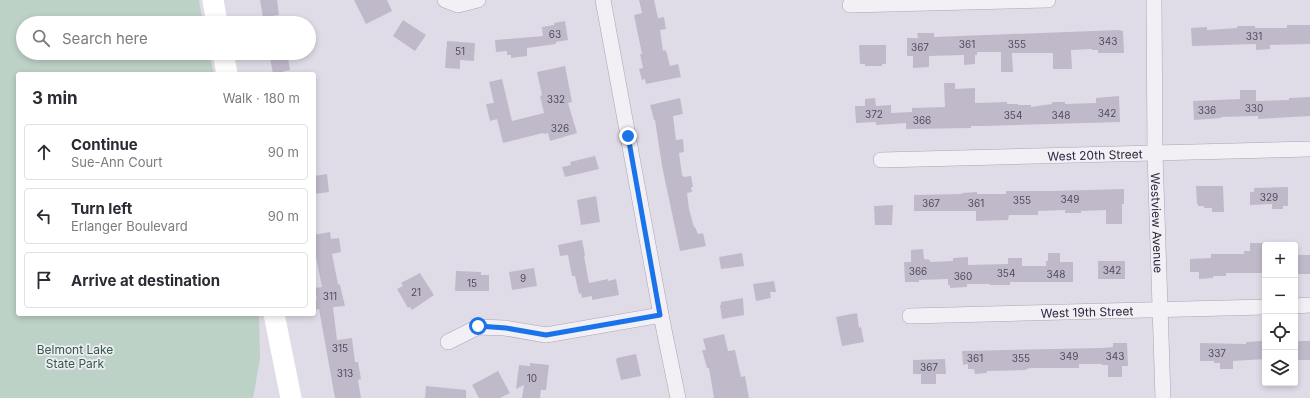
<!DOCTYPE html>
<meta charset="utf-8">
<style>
body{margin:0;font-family:Inter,sans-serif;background:#f7f7f7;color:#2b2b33}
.controls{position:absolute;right:12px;bottom:12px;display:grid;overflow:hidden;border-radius:4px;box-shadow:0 2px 6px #0003}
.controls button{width:36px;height:36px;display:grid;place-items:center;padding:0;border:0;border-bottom:1px solid #e1e1e2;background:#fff;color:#2b2b33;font:20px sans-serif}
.stop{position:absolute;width:12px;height:12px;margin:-9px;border:3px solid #1a73e8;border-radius:50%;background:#fff}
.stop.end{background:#1a73e8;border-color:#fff;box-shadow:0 1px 4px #0008}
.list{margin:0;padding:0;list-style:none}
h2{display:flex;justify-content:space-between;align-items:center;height:52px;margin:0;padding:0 16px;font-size:17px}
h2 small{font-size:13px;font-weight:400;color:#7c7c81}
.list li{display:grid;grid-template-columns:26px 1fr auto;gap:12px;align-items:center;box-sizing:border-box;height:56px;margin:0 8px 8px;padding:0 8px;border:1px solid #e1e1e2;border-radius:4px}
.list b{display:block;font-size:15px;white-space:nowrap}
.list p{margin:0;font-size:13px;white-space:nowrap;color:#7c7c81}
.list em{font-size:13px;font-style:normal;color:#7c7c81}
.icon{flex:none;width:22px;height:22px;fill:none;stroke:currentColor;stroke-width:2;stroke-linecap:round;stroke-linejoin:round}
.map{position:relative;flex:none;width:1310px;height:398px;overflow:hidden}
.search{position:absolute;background:#fff;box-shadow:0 2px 6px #0003;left:16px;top:16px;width:300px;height:44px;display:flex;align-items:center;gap:10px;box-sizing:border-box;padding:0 14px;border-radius:22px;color:#7c7c81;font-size:15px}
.panel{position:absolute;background:#fff;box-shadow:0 2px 6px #0003;left:16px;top:72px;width:300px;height:244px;border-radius:4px}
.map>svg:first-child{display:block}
</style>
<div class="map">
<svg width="1310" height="398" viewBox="0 0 1310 398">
<rect width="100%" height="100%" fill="#e0dce7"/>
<!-- green -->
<path fill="#bdd2c7" d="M0 0H199L203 23H23V53H209L214 74H18V314H259L260 359 253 398H0Z"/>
<!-- building -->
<path fill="#c0b9ca" d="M260 0H277L279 15 263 17Z
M354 0H387L392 11 366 24Z
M639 0H654L658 18 664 17 666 29 660 30 663 51 666 50 670 66 678 64 681 77 646 84 645 79 642 80 639 69 643 68 640 54H642L634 15 642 13Z
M403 20 426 35 415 51 393 36Z
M565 21 568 40 556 42V44L527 48V56L511 58V55H507V51L496 52 495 40 543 36 542 27 554 25V23Z
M1287 25H1310V44L1270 45V49L1256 50V44L1192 46 1191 28 1207 27V30L1237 28V26H1255V28H1287Z
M1119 30 1123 31 1124 53H1098V50H1092V49L1071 50 1072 69H1053V53H1012L1013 72H1001V52H977V55H975V64L964 65V55L929 56V67L913 68V56H907V38H918L917 33H934V37Z
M447 41 475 43 474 61 460 60V69L445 68Z
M859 45H886V64H882V66H865V64H860Z
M269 53H287L290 70 273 74Z
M565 66 572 102 568 103 577 133 550 141 548 133 544 134 543 133 503 143 497 119 490 121 486 104 494 103 489 82 502 79 512 121 544 113 540 96 542 95 537 72Z
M944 83H955V89L975 88V103L1007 102V104H1018V105H1031V107L1052 104V102H1065V104L1096 103V98L1119 96 1120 122 983 126H971V128L906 129V123L876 125V122L856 123 855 106H865V99L875 98 876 106 891 105V113L912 112V108L945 107Z
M1240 90H1256V101L1289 100V98L1310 97V116L1258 119V116L1221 117V118L1194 120 1193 101 1240 99Z
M680 98 683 114 673 116 676 140 683 139 684 152 679 153 682 175 684 177 691 176 693 187H691L692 192 687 193 689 209 694 227H695L698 234 703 233 706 246 680 251 662 166 655 120H654L650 105Z
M595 156 599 169 565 177 562 167 571 165 570 162Z
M327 174 329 192 314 194V176Z
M1196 186H1223L1224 212H1212V208H1204V206H1198V204H1197Z
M1288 187V206H1283V209H1272V204L1250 205V192H1254V188Z
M1124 189V204H1122V224H1106V210L1081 211V213H1065V210L1038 211V215H1009L1008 220 976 221V211H914V195L962 194V193L977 192V194H1006V191H1052Z
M596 196 600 222 581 225 577 200Z
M893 205 892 225H875L874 206Z
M330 232 331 239 339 238 341 252 332 254 338 284 340 285 345 306 333 307 337 340 352 338 355 362H358L361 379 358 380 361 398H335L319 309 314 310V299H317L315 288 322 287 314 247V235Z
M582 240 585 255 584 256 589 283 608 279V281L616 279 619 295 592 300V296L582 298 581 293 579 294 575 276H572L568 255 560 256 558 245Z
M1250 243H1265V273H1226V276H1213V278L1199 279V272H1190V259L1211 258V254H1244V251H1250Z
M923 249 924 259 930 260V262L953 261V258L968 257V265L1008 264V258H1022V266H1046V261H1048V253H1060V262H1073V282H1010V285H990V284H967V287L950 288V285H948V279L919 280V282H905L904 262H911V250Z
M742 253 744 266 721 269 719 257Z
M1295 255H1310V274H1295Z
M1098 261H1125V279H1098Z
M534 268 537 286 512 290 509 272Z
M456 271 481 272V275H489V291H455Z
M420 273 434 295 412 310 410 307 408 308 397 289 403 286 401 283Z
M774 281 776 292H770L771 298 756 301 753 284Z
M743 298 744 315 722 319 720 305H721V302Z
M857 313 859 328 861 327 864 342 842 346 836 317Z
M724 334 728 351 735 350 741 377 745 376 749 398H714L709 368H707L702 350H706L703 339Z
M1262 341V344H1265V359L1233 361V369H1220V363H1214V361H1200V343L1246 344V342Z
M1298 341H1310V360H1298Z
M1113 343H1127L1128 366H1122V377H1108V365H1102V364H1079V368H1032L1026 369V370L987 371V373L975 374 974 369H968V364L963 365 962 351 1102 348 1113 347Z
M636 354 641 376 621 380 616 360 617 358Z
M945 359 946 374H936V384H921V374H913V360Z
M530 363 549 365 546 390H541L540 398H522L524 385 516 389 519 365 530 366Z
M498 371 510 393 500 398H479L472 385Z
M426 386 466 390V398H425Z"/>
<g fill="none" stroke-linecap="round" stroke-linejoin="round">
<!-- street casing -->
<g stroke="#aba5b4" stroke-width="16">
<g id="street">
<path d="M445 0 458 5 478 0"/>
<path d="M603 0 661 315 678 398"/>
<path id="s1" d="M1154 0 1155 154 1163 398"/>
<path d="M850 5 1048 0"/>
<path id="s2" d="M881 160 1310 149"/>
<path d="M1295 306 1310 305"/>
<path id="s3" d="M910 316 1265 307"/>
<path d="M448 342 478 327 505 328 546 335 661 315"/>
</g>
</g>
<!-- street -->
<use href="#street" stroke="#f2eff5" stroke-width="15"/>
<!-- secondary -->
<path stroke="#fff" stroke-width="21" d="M213 0 217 23
M223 53 227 74
M274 314 291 398"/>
</g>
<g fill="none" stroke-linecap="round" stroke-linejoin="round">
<!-- route -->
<path stroke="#1a73e8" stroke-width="5" d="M478 326 506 328 546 335 660 315 628 136"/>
</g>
<g text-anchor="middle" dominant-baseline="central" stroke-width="3.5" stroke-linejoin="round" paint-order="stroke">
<!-- number labels -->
<g font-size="10" fill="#534a61">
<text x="555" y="34">63</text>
<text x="1254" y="36">331</text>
<text x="1108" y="41">343</text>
<text x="967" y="44">361</text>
<text x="1017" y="44">355</text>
<text x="920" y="47">367</text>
<text x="460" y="51">51</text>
<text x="556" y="99">332</text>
<text x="1254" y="108">330</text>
<text x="1207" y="110">336</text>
<text x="1107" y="113">342</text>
<text x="874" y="114">372</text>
<text x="1013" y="115">354</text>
<text x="1061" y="115">348</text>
<text x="922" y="120">366</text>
<text x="560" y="128">326</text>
<text x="1269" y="197">329</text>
<text x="1070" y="199">349</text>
<text x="1022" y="200">355</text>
<text x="931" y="203">367</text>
<text x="976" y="203">361</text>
<text x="1112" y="270">342</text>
<text x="918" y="271">366</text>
<text x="1006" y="273">354</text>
<text x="1056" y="274">348</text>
<text x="963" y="276">360</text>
<text x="523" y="278">9</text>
<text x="472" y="283">15</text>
<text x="416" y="292">21</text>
<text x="330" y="296">311</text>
<text x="340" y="348">315</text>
<text x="1217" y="353">337</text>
<text x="1069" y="356">349</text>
<text x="1115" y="356">343</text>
<text x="975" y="358">361</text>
<text x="1021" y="358">355</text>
<text x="929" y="367">367</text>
<text x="345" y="373">313</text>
<text x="532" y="378">10</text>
</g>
<!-- street labels -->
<g font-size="12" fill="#2f253e" stroke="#efebf5">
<text stroke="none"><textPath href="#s2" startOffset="214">West 20th Street</textPath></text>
<text stroke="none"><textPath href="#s1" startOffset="223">Westview Avenue</textPath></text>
<text stroke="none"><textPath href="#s3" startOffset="177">West 19th Street</textPath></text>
</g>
<!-- park labels -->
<g font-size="12" fill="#325b49" stroke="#efebf5">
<text x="75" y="349">Belmont Lake<tspan x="75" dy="14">State Park</tspan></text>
</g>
</g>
</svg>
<div class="controls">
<button>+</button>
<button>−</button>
<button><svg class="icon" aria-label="locate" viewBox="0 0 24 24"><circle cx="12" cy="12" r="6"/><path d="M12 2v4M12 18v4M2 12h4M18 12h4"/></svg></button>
<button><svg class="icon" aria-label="layers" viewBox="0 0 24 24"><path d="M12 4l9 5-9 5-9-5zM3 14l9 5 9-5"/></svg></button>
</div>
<div class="stop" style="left:478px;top:326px"></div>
<div class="stop end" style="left:628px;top:136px"></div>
<div class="search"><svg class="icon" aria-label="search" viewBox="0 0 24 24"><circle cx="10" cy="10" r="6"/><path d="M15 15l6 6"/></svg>Search here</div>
<section class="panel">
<h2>3 min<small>Walk · 180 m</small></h2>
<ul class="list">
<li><svg class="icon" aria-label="ahead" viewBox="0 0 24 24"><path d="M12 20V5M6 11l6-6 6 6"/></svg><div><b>Continue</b><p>Sue-Ann Court</p></div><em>90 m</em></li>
<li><svg class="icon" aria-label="left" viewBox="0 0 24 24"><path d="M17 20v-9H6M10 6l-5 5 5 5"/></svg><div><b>Turn left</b><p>Erlanger Boulevard</p></div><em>90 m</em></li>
<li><svg class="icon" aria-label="arrive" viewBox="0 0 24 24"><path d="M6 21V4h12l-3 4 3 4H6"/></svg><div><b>Arrive at destination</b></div></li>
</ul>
</section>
</div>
